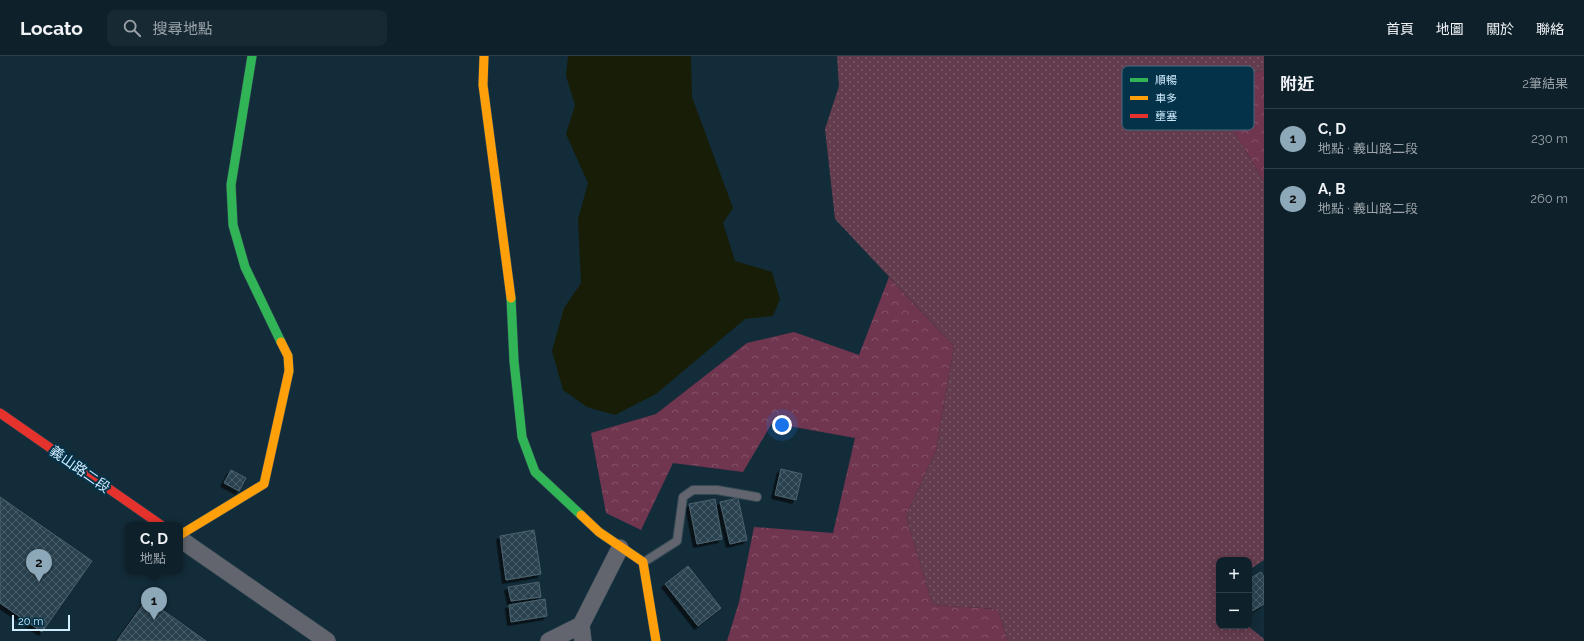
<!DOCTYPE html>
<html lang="zh-TW">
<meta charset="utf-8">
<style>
body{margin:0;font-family:Raleway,"Noto Sans TC",sans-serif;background:#172933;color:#f1f3f6}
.controls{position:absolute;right:12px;bottom:12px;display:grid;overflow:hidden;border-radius:8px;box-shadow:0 2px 10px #0003}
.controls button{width:36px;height:36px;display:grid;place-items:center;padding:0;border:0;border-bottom:1px solid #2e3e47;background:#0e212b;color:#f1f3f6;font:20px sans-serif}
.scale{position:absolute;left:12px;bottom:10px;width:58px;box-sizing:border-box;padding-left:4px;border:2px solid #cfebfe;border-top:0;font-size:11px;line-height:14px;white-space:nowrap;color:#cfebfe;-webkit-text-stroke:3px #033249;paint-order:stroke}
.you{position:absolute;left:782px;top:369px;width:14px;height:14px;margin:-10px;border:3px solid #fff;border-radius:50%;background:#1a73e8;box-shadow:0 0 0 6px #1a73e833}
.badge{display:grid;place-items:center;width:26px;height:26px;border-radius:50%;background:#8da8b9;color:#111;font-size:13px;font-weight:700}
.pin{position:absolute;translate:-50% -33px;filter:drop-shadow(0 1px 2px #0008)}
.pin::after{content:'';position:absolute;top:21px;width:14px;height:12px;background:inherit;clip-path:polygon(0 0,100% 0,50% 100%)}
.popup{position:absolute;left:125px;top:466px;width:58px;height:52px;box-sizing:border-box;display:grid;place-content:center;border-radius:8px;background:#0e212b;filter:drop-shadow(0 1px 3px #0005);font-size:13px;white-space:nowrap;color:#9ba3a9}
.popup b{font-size:15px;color:#f1f3f6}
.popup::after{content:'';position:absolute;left:50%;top:100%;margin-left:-8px;border:8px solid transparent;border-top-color:#0e212b}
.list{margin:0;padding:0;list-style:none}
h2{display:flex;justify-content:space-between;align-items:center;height:52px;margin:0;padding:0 16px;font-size:17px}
h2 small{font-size:13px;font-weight:400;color:#9ba3a9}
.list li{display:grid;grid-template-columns:26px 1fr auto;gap:12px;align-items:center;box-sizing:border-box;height:60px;padding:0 16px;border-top:1px solid #2e3e47}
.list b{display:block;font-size:15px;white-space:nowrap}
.list p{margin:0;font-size:13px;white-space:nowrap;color:#9ba3a9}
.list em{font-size:13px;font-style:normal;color:#9ba3a9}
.icon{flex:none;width:22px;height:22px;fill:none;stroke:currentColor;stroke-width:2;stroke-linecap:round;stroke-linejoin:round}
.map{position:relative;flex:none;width:1264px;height:585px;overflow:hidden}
header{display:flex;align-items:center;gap:24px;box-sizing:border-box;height:56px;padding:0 20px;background:#0e212b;border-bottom:1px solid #2e3e47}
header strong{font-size:19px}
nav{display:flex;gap:22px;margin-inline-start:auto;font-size:14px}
.search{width:280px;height:36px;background:#172933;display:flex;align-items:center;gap:10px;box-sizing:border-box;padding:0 14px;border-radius:8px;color:#9ba3a9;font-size:15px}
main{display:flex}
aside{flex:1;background:#0e212b}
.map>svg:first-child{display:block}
</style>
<header>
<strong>Locato</strong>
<div class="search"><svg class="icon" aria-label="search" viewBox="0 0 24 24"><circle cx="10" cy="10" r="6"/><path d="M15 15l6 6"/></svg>搜尋地點</div>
<nav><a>首頁</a><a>地圖</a><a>關於</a><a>聯絡</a></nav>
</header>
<main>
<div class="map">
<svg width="1264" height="585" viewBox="0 0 1264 585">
<defs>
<pattern id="grass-dots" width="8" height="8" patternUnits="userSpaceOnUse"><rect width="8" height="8" fill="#633c4d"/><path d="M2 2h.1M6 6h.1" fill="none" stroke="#785868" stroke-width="1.8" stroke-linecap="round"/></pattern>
<pattern id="forest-crowns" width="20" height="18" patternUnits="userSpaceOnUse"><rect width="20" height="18" fill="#70354f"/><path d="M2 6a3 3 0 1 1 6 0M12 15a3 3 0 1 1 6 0" fill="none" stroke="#835269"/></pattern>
<pattern id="building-cross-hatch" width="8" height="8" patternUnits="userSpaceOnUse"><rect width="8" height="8" fill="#2a4350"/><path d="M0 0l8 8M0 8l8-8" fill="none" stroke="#485e6a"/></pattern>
<filter id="shadow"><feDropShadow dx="-3.5" dy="3.5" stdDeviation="0" flood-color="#0009"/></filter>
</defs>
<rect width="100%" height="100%" fill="#132c39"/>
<!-- grass -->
<path fill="url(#grass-dots)" d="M837 0H1264V14L1206 29 1264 126V504L1249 514V504H1219V570H1248L1264 583V585H1008L998 553 933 549 906 460 936 395 954 290 835 163 825 73 839 30Z"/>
<!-- forest -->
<path fill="url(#forest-crowns)" d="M1264 14V126L1206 29Z
M889 221 954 290 936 395 906 460 933 549 998 553 1008 585H727L739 546 754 471 833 477 855 382 772 367 743 416 673 407 641 474 606 457 591 377 656 358 747 287 794 276 859 299Z"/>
<!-- water -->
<path fill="#181d08" d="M568 0H691L692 41 733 152 723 167 735 205 772 216 780 243 773 260 745 263 656 338 615 359 587 351 563 334 552 295 564 252 581 227 578 163 588 127 566 78 575 49 566 20Z"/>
<!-- building -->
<path fill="url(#building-cross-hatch)" stroke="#4c626e" filter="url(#shadow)" d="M781 413 802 418 796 444 775 439Z
M231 414 246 422 239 435 224 427Z
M0 441 92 505 42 576 0 547Z
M738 442 747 484 730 488 720 446Z
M715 443 722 483 697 488 689 448Z
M534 474 541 518 506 524 500 480Z
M688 510 721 552 698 570 665 528Z
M1261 516 1264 521V548L1249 557V523Z
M539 526 541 541 511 545 508 531Z
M147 543 206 585H117Z
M545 543 547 560 511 566 509 549Z"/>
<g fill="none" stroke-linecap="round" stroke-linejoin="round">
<!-- lane casing -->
<g stroke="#344a55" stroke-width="10">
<path id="lane" d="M644 506 677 485 683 441 693 434H717L757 441"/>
</g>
<!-- street casing -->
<g stroke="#344a55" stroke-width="18">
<path id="street" d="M180 483 327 585
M581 569 583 585
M549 585 581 569 620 492"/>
</g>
<!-- fast casing -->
<g stroke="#344a55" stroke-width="10">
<path id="fast" d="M252 0 231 129 233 169 245 211 281 286
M511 242 514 305 522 381 535 416 581 459"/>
</g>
<!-- slow casing -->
<g stroke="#344a55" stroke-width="10">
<path id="slow" d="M484 0 483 29 511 242
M581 459 599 476 643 506 656 585
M180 479 264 428 289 315 288 300 281 286"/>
</g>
<!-- jam casing -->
<g stroke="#344a55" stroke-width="10">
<path id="jam" d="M0 357 161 469"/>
</g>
<!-- lane -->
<use href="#lane" stroke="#63656e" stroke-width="8"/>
<!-- street -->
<use href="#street" stroke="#63656e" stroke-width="17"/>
<!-- fast -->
<use href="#fast" stroke="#30b455" stroke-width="9"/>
<!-- slow -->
<use href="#slow" stroke="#ff9f0a" stroke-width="9"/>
<!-- jam -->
<use href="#jam" stroke="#e5322d" stroke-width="9"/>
</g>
<g text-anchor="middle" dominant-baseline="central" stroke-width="4" stroke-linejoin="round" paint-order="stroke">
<!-- street labels -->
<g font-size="14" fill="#cfebfe" stroke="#033249">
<text transform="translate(80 413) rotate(35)">義山路二段</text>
</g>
</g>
<!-- legend -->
<rect x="1122" y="10" width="132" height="64" rx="6" fill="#033249" stroke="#406a7f" stroke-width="1"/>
<rect x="1130" y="22" width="18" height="4" fill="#30b455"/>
<rect x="1130" y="40" width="18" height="4" fill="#ff9f0a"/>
<rect x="1130" y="58" width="18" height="4" fill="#e5322d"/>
<g font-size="11" fill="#cfebfe">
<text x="1155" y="28">順暢</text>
<text x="1155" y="46">車多</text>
<text x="1155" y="64">壅塞</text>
</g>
</svg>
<div class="controls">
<button>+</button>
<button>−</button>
</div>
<div class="scale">20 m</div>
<div class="you"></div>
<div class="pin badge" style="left:154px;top:564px">1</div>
<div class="popup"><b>C, D</b>地點</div>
<div class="pin badge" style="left:39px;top:526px">2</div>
</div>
<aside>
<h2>附近<small>2筆結果</small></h2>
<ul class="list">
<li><span class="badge">1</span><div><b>C, D</b><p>地點 · 義山路二段</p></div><em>230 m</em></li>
<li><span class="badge">2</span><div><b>A, B</b><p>地點 · 義山路二段</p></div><em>260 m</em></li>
</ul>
</aside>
</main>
